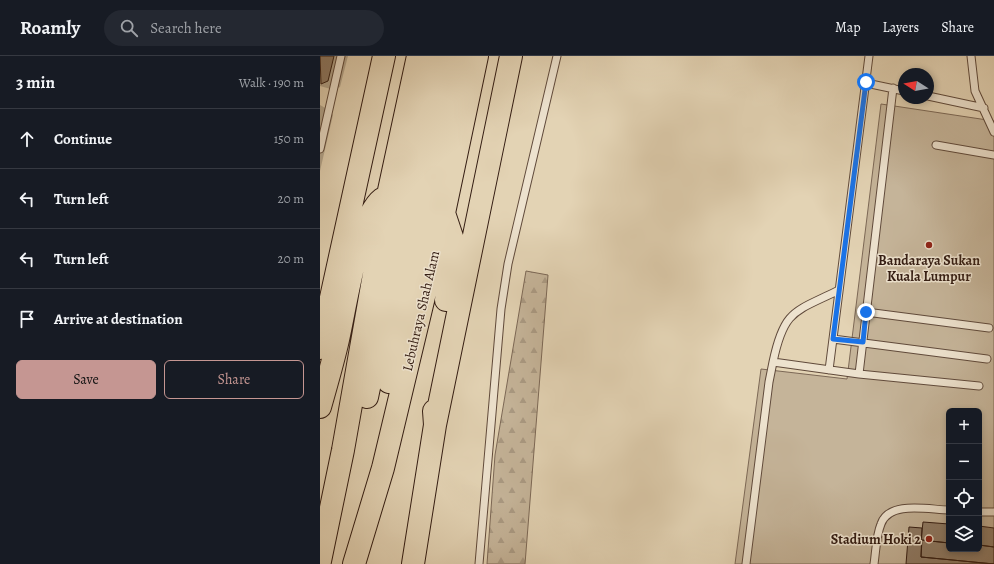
<!DOCTYPE html>
<meta charset="utf-8">
<style>
body{margin:0;font-family:Alegreya,serif;background:#242831;color:#f1f3f6}
.controls{position:absolute;right:12px;bottom:12px;display:grid;overflow:hidden;border-radius:6px;box-shadow:0 2px 6px #0003}
.controls button{width:36px;height:36px;display:grid;place-items:center;padding:0;border:0;border-bottom:1px solid #363941;background:#171b24;color:#f1f3f6;font:20px sans-serif}
.compass{position:absolute;left:578px;top:12px;width:36px;height:36px;border-radius:50%;background:#171b24;box-shadow:0 2px 6px #0003;rotate:281deg}
.stop{position:absolute;width:12px;height:12px;margin:-9px;border:3px solid #1a73e8;border-radius:50%;background:#fff}
.stop.end{background:#1a73e8;border-color:#fff;box-shadow:0 1px 4px #0008}
.list{margin:0;padding:0;list-style:none}
h2{display:flex;justify-content:space-between;align-items:center;height:52px;margin:0;padding:0 16px;font-size:17px}
h2 small{font-size:13px;font-weight:400;color:#9ea1a6}
.list li{display:grid;grid-template-columns:26px 1fr auto;gap:12px;align-items:center;box-sizing:border-box;height:60px;padding:0 16px;border-top:1px solid #363941}
.list b{display:block;font-size:15px;white-space:nowrap}
.list em{font-size:13px;font-style:normal;color:#9ea1a6}
.actions{display:flex;gap:8px;padding:12px 16px}
.actions a{flex:1;padding:9px 0;border:1px solid #c59692;border-radius:6px;text-align:center;font-size:14px;color:#c59692}
.actions .main{background:#c59692;color:#111}
.icon{flex:none;width:22px;height:22px;fill:none;stroke:currentColor;stroke-width:2;stroke-linecap:round;stroke-linejoin:round}
.map{position:relative;flex:none;width:674px;height:508px;overflow:hidden}
header{display:flex;align-items:center;gap:24px;box-sizing:border-box;height:56px;padding:0 20px;background:#171b24;border-bottom:1px solid #363941}
header strong{font-size:19px}
nav{display:flex;gap:22px;margin-inline-start:auto;font-size:14px}
.search{width:280px;height:36px;background:#242831;display:flex;align-items:center;gap:10px;box-sizing:border-box;padding:0 14px;border-radius:22px;color:#9ea1a6;font-size:15px}
main{display:flex}
aside{flex:1;background:#171b24}
.map>svg:first-child{display:block}
</style>
<header>
<strong>Roamly</strong>
<div class="search"><svg class="icon" aria-label="search" viewBox="0 0 24 24"><circle cx="10" cy="10" r="6"/><path d="M15 15l6 6"/></svg>Search here</div>
<nav><a>Map</a><a>Layers</a><a>Share</a></nav>
</header>
<main>
<aside>
<h2>3 min<small>Walk · 190 m</small></h2>
<ul class="list">
<li><svg class="icon" aria-label="ahead" viewBox="0 0 24 24"><path d="M12 20V5M6 11l6-6 6 6"/></svg><div><b>Continue</b></div><em>150 m</em></li>
<li><svg class="icon" aria-label="left" viewBox="0 0 24 24"><path d="M17 20v-9H6M10 6l-5 5 5 5"/></svg><div><b>Turn left</b></div><em>20 m</em></li>
<li><svg class="icon" aria-label="left" viewBox="0 0 24 24"><path d="M17 20v-9H6M10 6l-5 5 5 5"/></svg><div><b>Turn left</b></div><em>20 m</em></li>
<li><svg class="icon" aria-label="arrive" viewBox="0 0 24 24"><path d="M6 21V4h12l-3 4 3 4H6"/></svg><div><b>Arrive at destination</b></div></li>
</ul>
<div class="actions"><a class="main">Save</a><a>Share</a></div>
</aside>
<div class="map">
<svg width="674" height="508" viewBox="0 0 674 508">
<defs>
<pattern id="forest-firs" width="22" height="20" patternUnits="userSpaceOnUse"><rect width="22" height="20" fill="#c5b499"/><path d="M5 1l3.5 6h-7zM16 11l3.5 6h-7z" fill="#aa9a83"/></pattern>
</defs>
<rect width="100%" height="100%" fill="#e3d3b4"/>
<filter id="stains"><feTurbulence type="fractalNoise" baseFrequency=".005" numOctaves="4"/><feColorMatrix values="0 0 0 0 .2 0 0 0 0 .09 0 0 0 0 .02 0 0 0 .5 -.17"/></filter>
<radialGradient id="worn" r=".72"><stop offset=".6" stop-color="#630" stop-opacity="0"/><stop offset="1" stop-color="#630" stop-opacity=".3"/></radialGradient>
<!-- forest -->
<path fill="url(#forest-firs)" stroke="#7c6856" d="M206 215 228 219 205 508H167L175 399Z"/>
<!-- pitch -->
<path fill="#c5b499" stroke="#7c6856" fill-rule="evenodd" d="M561 48 674 65V508H415L441 313 527 323ZM629 355H659V493H629Z"/>
<!-- shadow -->
<path fill="#0003" d="M0 0H28L20 31 14 34 0 30Z
M0 49 9 54 13 59 0 115Z"/>
<!-- building -->
<path fill="#8f7c67" stroke="#341d13" d="M0 0H14L8 25 1 28Z
M603 466 629 468V487L601 484Z
M659 470 674 472V491L659 489Z
M589 471 602 472 601 501 674 508H586Z
M602 484 629 487V493H659V489L674 491V508L601 501Z"/>
<g fill="none" stroke-linecap="round" stroke-linejoin="round">
<!-- service casing -->
<g stroke="#604a3b" stroke-width="9">
<path id="service" d="M651 0 655 35 674 76
M546 27 584 35
M608 40 664 52
M616 89 674 99
M0 93 21 0
M546 256 669 272
M513 283 667 303
M453 306C464 253 475 256 519 234
M509 314 549 0
M539 318 573 32
M659 456H674
M159 508 181 253 188 208 237 0
M426 508 449 326 453 306 539 318 659 330
M554 508C556 495 556 480 561 468 569 444 610 454 629 454"/>
</g>
<!-- motorway casing -->
<g stroke="#341d13" stroke-width="24">
<path id="motorway" d="M125 160 133 184 130 219 126 244
M0 292 64 0
M69 326 138 0
M47 341 119 0
M0 351C6 330 12 309 17 288 25 256 37 162 62 143
M115 369 191 0
M0 505 23 394 68 139 98 0
M34 508 63 412 124 157 157 0
M93 508 115 369 114 355"/>
</g>
<!-- service -->
<use href="#service" stroke="#ede2ce" stroke-width="7"/>
<!-- motorway -->
<use href="#motorway" stroke="#e3d3b4" stroke-width="22"/>
</g>
<g fill="none" stroke-linecap="round" stroke-linejoin="round">
<!-- route -->
<path stroke="#1a73e8" stroke-width="5" d="M546 26 513 283 543 286 546 256"/>
</g>
<!-- markers -->
<g fill="#8f2418" stroke="#ede2ce" stroke-width="1.5">
<circle cx="609" cy="189" r="4"/>
<circle cx="609" cy="483" r="4"/>
</g>
<g text-anchor="middle" dominant-baseline="central" stroke-width="3" stroke-linejoin="round" paint-order="stroke">
<!-- poi labels -->
<g font-size="14" font-weight="bold" fill="#341d13" stroke="#ede2ce">
<text x="609" y="204">Bandaraya Sukan<tspan x="609" dy="16">Kuala Lumpur</tspan></text>
<text x="601" y="483" text-anchor="end">Stadium Hoki 2</text>
</g>
<!-- street labels -->
<g font-size="14" fill="#341d13" stroke="#ede2ce">
<text transform="translate(101 255) rotate(-77)">Lebuhraya Shah Alam</text>
</g>
</g>
<rect width="100%" height="100%" filter="url(#stains)"/>
<rect width="100%" height="100%" fill="url(#worn)"/>
</svg>
<div class="controls">
<button>+</button>
<button>−</button>
<button><svg class="icon" aria-label="locate" viewBox="0 0 24 24"><circle cx="12" cy="12" r="6"/><path d="M12 2v4M12 18v4M2 12h4M18 12h4"/></svg></button>
<button><svg class="icon" aria-label="layers" viewBox="0 0 24 24"><path d="M12 4l9 5-9 5-9-5zM3 14l9 5 9-5"/></svg></button>
</div>
<svg class="compass" viewBox="-18 -18 36 36"><path d="M0-13l5 13h-10z" fill="#e53935"/><path d="M0 13l5-13h-10z" fill="#9ea1a6"/></svg>
<div class="stop" style="left:546px;top:26px"></div>
<div class="stop end" style="left:546px;top:256px"></div>
</div>
</main>
